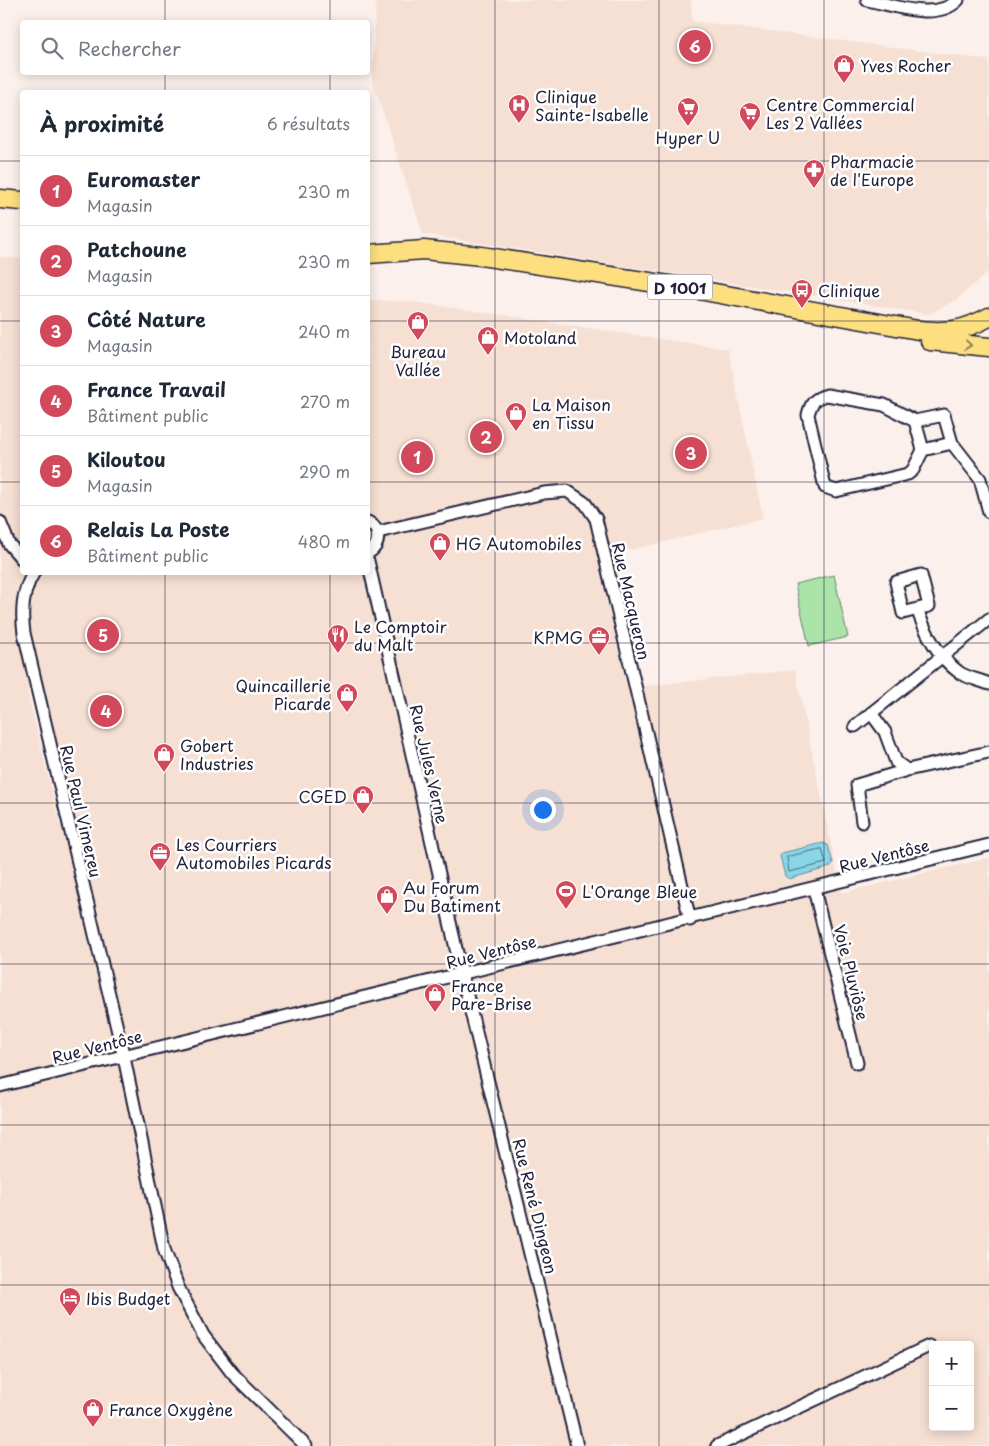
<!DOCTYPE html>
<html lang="fr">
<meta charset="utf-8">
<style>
body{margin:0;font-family:"Playpen Sans",sans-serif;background:#f6f6f7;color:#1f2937}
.controls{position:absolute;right:15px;bottom:15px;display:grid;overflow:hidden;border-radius:5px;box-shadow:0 2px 12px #0003}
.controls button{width:45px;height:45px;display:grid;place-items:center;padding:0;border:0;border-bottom:1px solid #e0e1e3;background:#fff;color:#1f2937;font:25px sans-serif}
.you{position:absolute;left:542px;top:809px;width:18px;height:18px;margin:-12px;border:4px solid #fff;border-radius:50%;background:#1a73e8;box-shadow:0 0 0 8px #1a73e833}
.badge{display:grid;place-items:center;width:32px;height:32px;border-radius:50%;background:#d1495b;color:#fff;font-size:16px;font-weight:700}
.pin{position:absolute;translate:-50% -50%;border:2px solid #fff;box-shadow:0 1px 5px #0006}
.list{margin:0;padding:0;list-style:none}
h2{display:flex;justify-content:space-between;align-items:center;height:65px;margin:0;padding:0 20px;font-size:21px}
h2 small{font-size:16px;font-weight:400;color:#747a83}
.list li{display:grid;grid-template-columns:32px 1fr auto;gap:15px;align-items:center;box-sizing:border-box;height:70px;padding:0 20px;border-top:1px solid #e0e1e3}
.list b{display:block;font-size:19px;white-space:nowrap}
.list p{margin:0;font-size:16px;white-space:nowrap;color:#747a83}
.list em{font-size:16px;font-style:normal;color:#747a83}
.icon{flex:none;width:28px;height:28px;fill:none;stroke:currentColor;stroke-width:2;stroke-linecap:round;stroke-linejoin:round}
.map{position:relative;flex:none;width:989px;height:1446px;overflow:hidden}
.search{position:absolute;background:#fff;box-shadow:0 2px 12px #0003;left:20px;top:20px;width:350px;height:55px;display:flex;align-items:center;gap:12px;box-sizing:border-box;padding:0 18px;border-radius:5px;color:#747a83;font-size:19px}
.panel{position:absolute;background:#fff;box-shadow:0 2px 12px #0003;left:20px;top:90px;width:350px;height:485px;border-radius:5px}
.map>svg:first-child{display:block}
</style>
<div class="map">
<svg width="989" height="1446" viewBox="0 0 989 1446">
<rect width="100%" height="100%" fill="#fbf0eb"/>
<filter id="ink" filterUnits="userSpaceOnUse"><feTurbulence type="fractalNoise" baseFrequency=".02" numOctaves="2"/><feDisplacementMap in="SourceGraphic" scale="10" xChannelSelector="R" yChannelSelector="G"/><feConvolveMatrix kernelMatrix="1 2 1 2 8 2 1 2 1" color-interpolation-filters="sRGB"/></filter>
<g filter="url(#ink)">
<!-- built -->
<path fill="#f6dfd3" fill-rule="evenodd" d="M376 0H691L692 21 989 60V271L956 300 929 314 423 234 372 79Z
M0 257 22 259V572H368V300L414 302 728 349 763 518 597 558 627 688 795 670 841 893 989 858V1446H0ZM43 686 74 820 60 825 27 691ZM933 1345H970V1427H933Z"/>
<!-- green -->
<path fill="#aae4a9" stroke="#668372" d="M834 575 848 637 809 646 795 584Z"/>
<!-- water -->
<path fill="#88d6e6" stroke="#5f8ea2" d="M823 843 828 845 833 863 830 867 789 879 785 876 780 856 782 853Z"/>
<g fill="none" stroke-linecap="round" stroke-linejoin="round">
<!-- shore -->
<path stroke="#4b6a7f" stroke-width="1" d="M822 849 826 863 789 872 787 857Z"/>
<!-- street casing -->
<g stroke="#22223b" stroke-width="15">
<path id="street" d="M867 0C894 5 936 22 958 0
M827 395 884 405 915 421 923 450 913 470 908 474 836 491 825 487 808 415C811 402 815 398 827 395Z
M915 421 944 415 952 443 923 450
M952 443 980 479 989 512
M0 522 9 544 22 559
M368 522C381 529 381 545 368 553
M378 532 544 493 567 491 585 503 596 519 690 920
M368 561 462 975 577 1446
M34 572C22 591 21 612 24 633L125 1062 164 1249 178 1287 203 1335 232 1373 306 1446
M921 575 929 606 903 613 896 582Z
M917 609C926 634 938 657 960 673 968 678 980 680 989 684
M871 713 885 732 896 762 907 770 989 752
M855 726 989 619
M862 822 857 785 907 770
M814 889 857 1063
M0 1086 989 845
M717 1446 929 1346"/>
</g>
<!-- primary casing -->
<g stroke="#22223b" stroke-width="21">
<path id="primary" d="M0 199 22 201
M368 254 424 250 481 256 682 287 918 330C947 333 963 331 989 317
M930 341 989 347"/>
</g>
<!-- street -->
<use href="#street" stroke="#fff" stroke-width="11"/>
<!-- primary -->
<use href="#primary" stroke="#fddf80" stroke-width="18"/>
</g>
<!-- one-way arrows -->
<defs><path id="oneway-chevron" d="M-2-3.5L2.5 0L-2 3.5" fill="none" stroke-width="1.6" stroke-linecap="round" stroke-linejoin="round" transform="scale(1.25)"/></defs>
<use stroke="#90805e" href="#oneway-chevron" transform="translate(968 345) rotate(6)"/>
</g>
<!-- grid -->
<path fill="none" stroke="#22223b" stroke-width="1" stroke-opacity="0.55" d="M165 0V22M330 0V22M495 0V1446M659 0V1446M824 0V1446M165 72V92M330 72V92M0 161H22M368 161H989M0 321H22M368 321H989M0 482H22M368 482H989M165 572V1446M330 572V1446M0 643H989M0 803H989M0 964H989M0 1125H989M0 1285H989"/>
<!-- icons -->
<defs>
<g id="shop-pin" transform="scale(1.125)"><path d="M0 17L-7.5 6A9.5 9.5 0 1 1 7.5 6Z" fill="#d1495b" stroke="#fff"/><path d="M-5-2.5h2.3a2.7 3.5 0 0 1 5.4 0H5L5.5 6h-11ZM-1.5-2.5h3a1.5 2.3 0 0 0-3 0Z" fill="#fff"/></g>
<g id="hospital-pin" transform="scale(1.125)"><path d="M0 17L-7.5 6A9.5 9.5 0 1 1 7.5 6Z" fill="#d1495b" stroke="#fff"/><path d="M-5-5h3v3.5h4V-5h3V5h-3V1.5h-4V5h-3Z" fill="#fff"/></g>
<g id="supermarket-pin" transform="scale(1.125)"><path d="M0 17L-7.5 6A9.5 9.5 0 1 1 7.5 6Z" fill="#d1495b" stroke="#fff"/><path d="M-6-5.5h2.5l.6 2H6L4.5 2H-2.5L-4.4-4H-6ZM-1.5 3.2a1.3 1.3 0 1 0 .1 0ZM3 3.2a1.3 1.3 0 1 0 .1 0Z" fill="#fff"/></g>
<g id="pharmacy-pin" transform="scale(1.125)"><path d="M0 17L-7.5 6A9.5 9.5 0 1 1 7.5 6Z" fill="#d1495b" stroke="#fff"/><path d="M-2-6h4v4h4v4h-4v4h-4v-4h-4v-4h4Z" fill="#fff"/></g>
<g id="bus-pin" transform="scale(1.125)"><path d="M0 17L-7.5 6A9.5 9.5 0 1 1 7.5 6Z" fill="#d1495b" stroke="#fff"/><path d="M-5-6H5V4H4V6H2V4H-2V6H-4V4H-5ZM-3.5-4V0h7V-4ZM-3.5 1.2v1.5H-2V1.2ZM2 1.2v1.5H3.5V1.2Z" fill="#fff"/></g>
<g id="restaurant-pin" transform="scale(1.125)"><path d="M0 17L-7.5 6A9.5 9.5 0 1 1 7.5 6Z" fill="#d1495b" stroke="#fff"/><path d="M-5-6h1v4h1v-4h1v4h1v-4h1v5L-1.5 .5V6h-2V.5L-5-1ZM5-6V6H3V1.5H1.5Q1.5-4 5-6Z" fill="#fff"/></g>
<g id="office-pin" transform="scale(1.125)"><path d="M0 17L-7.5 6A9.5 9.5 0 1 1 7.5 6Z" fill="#d1495b" stroke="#fff"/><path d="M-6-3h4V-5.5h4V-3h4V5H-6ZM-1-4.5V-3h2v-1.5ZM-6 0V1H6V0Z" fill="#fff"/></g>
<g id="stadium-pin" transform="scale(1.125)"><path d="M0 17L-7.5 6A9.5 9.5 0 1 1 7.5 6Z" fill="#d1495b" stroke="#fff"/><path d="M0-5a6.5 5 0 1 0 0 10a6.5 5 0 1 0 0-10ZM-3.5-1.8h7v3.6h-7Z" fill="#fff"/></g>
<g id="hotel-pin" transform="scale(1.125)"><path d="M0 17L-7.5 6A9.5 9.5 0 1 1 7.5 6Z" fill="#d1495b" stroke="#fff"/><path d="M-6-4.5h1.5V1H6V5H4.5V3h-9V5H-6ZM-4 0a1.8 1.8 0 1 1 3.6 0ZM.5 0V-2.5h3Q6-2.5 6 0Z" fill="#fff"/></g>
</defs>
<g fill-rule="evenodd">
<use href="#shop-pin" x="844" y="65"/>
<use href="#hospital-pin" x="519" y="105"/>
<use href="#supermarket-pin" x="688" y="108"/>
<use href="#supermarket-pin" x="750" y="113"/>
<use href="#pharmacy-pin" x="814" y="170"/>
<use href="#bus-pin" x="802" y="290"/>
<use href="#shop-pin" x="418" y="322"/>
<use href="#shop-pin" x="488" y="337"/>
<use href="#shop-pin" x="516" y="413"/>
<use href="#shop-pin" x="440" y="543"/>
<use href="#restaurant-pin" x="338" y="635"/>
<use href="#office-pin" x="599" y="637"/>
<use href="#shop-pin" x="347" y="694"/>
<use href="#shop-pin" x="164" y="754"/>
<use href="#shop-pin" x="363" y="796"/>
<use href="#office-pin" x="160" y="853"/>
<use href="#stadium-pin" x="566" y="891"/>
<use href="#shop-pin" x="387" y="896"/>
<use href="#shop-pin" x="435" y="994"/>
<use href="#hotel-pin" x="70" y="1298"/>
<use href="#shop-pin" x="93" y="1409"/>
</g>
<g text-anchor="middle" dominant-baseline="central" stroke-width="5" stroke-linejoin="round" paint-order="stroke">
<!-- shield labels -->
<rect fill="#fff" stroke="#646476" stroke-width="1" x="647.5" y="274.5" width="65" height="25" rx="4"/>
<g font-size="15" font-weight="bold" fill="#22223b">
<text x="680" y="287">D 1001</text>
</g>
<!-- poi labels -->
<g font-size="16" fill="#22223b" stroke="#fff" text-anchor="start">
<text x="860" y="65">Yves Rocher</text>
<text x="535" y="96">Clinique<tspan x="535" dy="18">Sainte-Isabelle</tspan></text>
<text x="766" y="104">Centre Commercial<tspan x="766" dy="18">Les 2 Vallées</tspan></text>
<text x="688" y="137" text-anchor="middle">Hyper U</text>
<text x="830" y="161">Pharmacie<tspan x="830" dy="18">de l'Europe</tspan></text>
<text x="818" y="290">Clinique</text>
<text x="504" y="337">Motoland</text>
<text x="418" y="351" text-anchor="middle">Bureau<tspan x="418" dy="18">Vallée</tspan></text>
<text x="532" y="404">La Maison<tspan x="532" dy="18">en Tissu</tspan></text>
<text x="456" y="543">HG Automobiles</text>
<text x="354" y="626">Le Comptoir<tspan x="354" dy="18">du Malt</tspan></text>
<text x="583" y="637" text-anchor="end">KPMG</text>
<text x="331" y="685" text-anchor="end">Quincaillerie<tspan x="331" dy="18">Picarde</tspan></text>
<text x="180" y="745">Gobert<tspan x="180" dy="18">Industries</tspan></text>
<text x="347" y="796" text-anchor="end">CGED</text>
<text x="176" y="844">Les Courriers<tspan x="176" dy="18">Automobiles Picards</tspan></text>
<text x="403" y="887">Au Forum<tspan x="403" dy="18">Du Batiment</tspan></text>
<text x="582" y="891">L'Orange Bleue</text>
<text x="451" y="985">France<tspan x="451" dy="18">Pare-Brise</tspan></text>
<text x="86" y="1298">Ibis Budget</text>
<text x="109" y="1409">France Oxygène</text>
</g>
<!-- street labels -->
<g font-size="16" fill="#22223b" stroke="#fff">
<text transform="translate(632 601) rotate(77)">Rue Macqueron</text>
<text transform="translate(430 764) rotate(77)">Rue Jules Verne</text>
<text transform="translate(82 811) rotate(77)">Rue Paul Vimereu</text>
<text transform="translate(884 855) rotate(-14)">Rue Ventôse</text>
<text transform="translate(491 951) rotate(-14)">Rue Ventôse</text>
<text transform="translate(852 972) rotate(76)">Voie Pluviôse</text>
<text transform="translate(97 1046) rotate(-14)">Rue Ventôse</text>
<text transform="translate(536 1206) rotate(76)">Rue René Dingeon</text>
</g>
</g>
</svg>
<div class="controls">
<button>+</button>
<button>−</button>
</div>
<div class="you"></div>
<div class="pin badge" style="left:417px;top:457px">1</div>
<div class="pin badge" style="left:486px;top:437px">2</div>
<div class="pin badge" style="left:691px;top:453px">3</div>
<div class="pin badge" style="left:106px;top:711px">4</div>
<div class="pin badge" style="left:103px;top:635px">5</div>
<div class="pin badge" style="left:695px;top:46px">6</div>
<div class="search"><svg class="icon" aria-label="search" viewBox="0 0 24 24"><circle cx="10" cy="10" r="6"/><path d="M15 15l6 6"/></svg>Rechercher</div>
<section class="panel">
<h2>À proximité<small>6 résultats</small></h2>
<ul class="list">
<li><span class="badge">1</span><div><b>Euromaster</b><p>Magasin</p></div><em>230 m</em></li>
<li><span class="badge">2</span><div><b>Patchoune</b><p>Magasin</p></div><em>230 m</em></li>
<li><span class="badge">3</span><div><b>Côté Nature</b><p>Magasin</p></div><em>240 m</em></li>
<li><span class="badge">4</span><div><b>France Travail</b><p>Bâtiment public</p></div><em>270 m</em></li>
<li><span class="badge">5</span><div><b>Kiloutou</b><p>Magasin</p></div><em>290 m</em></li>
<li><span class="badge">6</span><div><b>Relais La Poste</b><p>Bâtiment public</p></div><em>480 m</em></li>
</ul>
</section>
</div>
